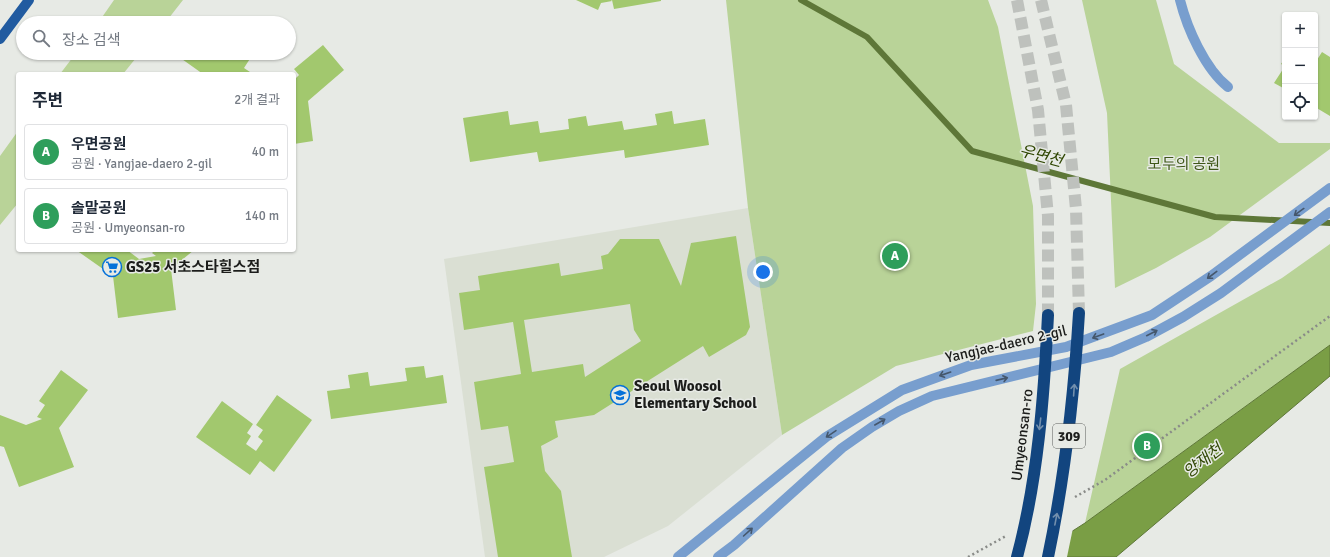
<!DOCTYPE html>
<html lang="ko">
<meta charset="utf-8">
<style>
body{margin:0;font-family:Signika,"Noto Sans KR",sans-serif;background:#f2f2f3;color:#1f2937}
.controls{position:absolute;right:12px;top:12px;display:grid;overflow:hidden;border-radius:4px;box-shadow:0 1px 3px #0004}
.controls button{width:36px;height:36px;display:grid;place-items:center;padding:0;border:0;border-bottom:1px solid #e0e1e3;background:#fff;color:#1f2937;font:20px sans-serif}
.you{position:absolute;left:763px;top:272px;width:14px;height:14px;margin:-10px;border:3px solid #fff;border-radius:50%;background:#1a73e8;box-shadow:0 0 0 6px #1a73e833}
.badge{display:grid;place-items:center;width:26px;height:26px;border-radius:50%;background:#0571d9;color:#fff;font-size:13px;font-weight:700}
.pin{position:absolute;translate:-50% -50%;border:2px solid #fff;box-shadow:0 1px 4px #0006}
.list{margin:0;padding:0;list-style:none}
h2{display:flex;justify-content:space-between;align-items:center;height:52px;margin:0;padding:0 16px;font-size:17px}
h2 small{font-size:13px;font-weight:400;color:#747a83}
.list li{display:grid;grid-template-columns:26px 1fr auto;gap:12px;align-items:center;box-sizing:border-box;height:56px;margin:0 8px 8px;padding:0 8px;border:1px solid #e0e1e3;border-radius:4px}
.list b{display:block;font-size:15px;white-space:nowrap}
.list p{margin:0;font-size:13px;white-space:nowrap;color:#747a83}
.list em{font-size:13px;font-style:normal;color:#747a83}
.icon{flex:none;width:22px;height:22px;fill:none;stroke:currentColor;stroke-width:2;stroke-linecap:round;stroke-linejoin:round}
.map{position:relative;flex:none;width:1330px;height:557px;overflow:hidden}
.search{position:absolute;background:#fff;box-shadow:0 1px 3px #0004;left:16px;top:16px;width:280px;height:44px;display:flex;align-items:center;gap:10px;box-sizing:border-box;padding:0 14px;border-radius:22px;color:#747a83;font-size:15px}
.panel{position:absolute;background:#fff;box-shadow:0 1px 3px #0004;left:16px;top:72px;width:280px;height:180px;border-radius:4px}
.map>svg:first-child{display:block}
</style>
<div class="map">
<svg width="1330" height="557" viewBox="0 0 1330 557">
<rect width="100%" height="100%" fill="#e7eae5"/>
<!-- built -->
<path fill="#dadfd3" d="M748 208 782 435 668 526 604 557H485L444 259Z"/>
<!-- green -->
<path fill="#b9d398" d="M114 0H183L165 23H98Z
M726 0H988L998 27 1033 206 1036 304 1033 331 896 366 782 435 748 208Z
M1082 0H1156L1174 64 1279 143H1330V149L1210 237 1156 268 1115 288 1107 113Z
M76 53H140L123 74H60Z
M18 131V203L0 225V156Z
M1330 244V345L1085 523 1120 369 1282 278Z"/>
<!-- water -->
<path fill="#7a9e45" stroke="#5e7738" d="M1330 345V376L1116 557H1032L1085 523Z"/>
<!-- pier -->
<path fill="#e7eae5" d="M1073 528 1067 557H1030L1031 555Z"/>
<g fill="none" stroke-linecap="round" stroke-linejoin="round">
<!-- stream -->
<path stroke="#5e7738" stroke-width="6" d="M801 0 867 37 972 151 1215 217 1330 223"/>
</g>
<!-- building -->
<path fill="#a2c86e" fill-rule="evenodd" d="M576 0H611L612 1 601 3 598 10Z
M612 0H661V1L614 9Z
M323 45 344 70 308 101 313 141 294 144V80L299 75 294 69Z
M1322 52 1330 57V116L1315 107V63Z
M182 53H222L230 59 234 53H251L253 54 244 68 253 74H203L179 57Z
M1285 58V89L1274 83 1285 66 1281 64Z
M508 111 510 125 538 121 540 133 569 129 568 119 586 116 588 126 622 121 624 130 657 125 655 114 672 111 674 124 705 119 709 145 625 158 624 150 539 162 537 152 470 162 463 118Z
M736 236 750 327 746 335 709 357 703 346 594 415 555 421 558 437 541 446 545 471 561 491 572 557H498L484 467 514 462 508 426 481 430 474 382 521 374 513 322 464 330 459 293 480 290 478 276 559 263 561 276 603 269 601 256 608 254 620 239H659L681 286 691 243ZM630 304 634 330 641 341 585 377 583 364 532 372 524 320Z
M76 250H127L139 259 156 256 152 253 155 250H194L171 269 176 310 118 318 113 276Z
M424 366 426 378 443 375 447 403 331 419 327 391 350 388 348 375 368 372 370 386 407 381 405 368Z
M61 370 88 390 59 428 74 467 19 487 4 447 0 446V415L26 425 42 419 37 417 45 405 39 401Z
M277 395 312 420 274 472 260 461 250 475 196 437 222 401 253 424 247 433 251 436 246 444 256 451 263 441 258 437 263 430 256 425Z"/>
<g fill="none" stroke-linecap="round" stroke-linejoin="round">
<!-- highway-tunnel -->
<path stroke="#bec1bd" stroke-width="12" stroke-dasharray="12 6" stroke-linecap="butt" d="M1017 0 1038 110 1048 216V315
M1041 0 1066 105 1076 209 1079 313"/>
<!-- path -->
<path stroke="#898b88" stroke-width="2.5" stroke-dasharray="2 3" stroke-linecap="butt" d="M1075 497 1105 480 1330 316
M968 557 1006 536"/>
<!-- minor -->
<path stroke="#789ece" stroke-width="10" d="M1180 0C1187 28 1205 69 1228 87
M678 557 826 437 902 390 971 365 1066 347 1152 315 1211 276 1330 188
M718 557 734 545 842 448 872 427 899 411 932 396 1111 352 1146 337 1183 317 1221 293 1330 212"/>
<!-- major -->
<path stroke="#215ba0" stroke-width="10" d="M0 39 29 0"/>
<!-- highway-bridge -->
<path stroke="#12457f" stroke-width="12" d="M1017 557C1038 479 1044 396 1048 315
M1048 557C1065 476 1074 396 1079 313"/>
</g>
<!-- one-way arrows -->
<defs><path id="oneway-shaft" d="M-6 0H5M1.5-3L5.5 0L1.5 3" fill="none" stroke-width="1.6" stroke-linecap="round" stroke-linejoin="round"/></defs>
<g stroke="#45576c">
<use href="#oneway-shaft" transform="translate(1299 212) rotate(144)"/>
<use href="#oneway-shaft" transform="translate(1212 275) rotate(143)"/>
<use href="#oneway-shaft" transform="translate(1152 333) rotate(-27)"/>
<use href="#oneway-shaft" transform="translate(1098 336) rotate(160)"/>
<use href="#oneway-shaft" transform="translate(945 374) rotate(161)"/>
<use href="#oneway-shaft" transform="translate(1002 379) rotate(-13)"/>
<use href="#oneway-shaft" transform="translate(880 422) rotate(-30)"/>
<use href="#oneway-shaft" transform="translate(831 434) rotate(146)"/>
<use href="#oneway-shaft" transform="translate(748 532) rotate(-42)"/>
</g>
<g stroke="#728fad">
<use href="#oneway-shaft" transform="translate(1074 390) rotate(-86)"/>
<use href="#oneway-shaft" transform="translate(1040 424) rotate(97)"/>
<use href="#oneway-shaft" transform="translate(1056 519) rotate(-79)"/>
</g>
<!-- icons -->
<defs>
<g id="supermarket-ring" transform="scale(1)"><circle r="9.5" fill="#e7eae5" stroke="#0571d9" stroke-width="1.5"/><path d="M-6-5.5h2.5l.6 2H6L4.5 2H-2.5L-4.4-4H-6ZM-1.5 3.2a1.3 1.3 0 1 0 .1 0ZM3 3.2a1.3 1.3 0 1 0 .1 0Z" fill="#0571d9"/></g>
<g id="school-ring" transform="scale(1)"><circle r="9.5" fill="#e7eae5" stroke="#0571d9" stroke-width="1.5"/><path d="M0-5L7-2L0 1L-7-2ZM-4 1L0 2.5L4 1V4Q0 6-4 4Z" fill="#0571d9"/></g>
</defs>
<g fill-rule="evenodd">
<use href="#supermarket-ring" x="112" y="267"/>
<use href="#school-ring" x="620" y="395"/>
</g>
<g text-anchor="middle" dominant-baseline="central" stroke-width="3" stroke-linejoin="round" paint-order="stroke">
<!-- shield labels -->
<rect fill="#e7eae5" stroke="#595a58" stroke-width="1" x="1053" y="424" width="32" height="24" rx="3"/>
<g font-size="14" font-weight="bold" fill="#1c1d1b">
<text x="1069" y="436">309</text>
</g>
<!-- park labels -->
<g font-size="15" fill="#3f5718" stroke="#e7eae5">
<text x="1184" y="164">모두의 공원</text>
</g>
<!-- poi labels -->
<g font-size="15" font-weight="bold" fill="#1c1d1b" stroke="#e7eae5" text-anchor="start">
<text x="126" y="267">GS25 서초스타힐스점</text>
<text x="634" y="386">Seoul Woosol<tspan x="634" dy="17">Elementary School</tspan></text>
</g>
<!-- street labels -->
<g font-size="15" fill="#1c1d1b" stroke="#e7eae5">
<text transform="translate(1006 344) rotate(-13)">Yangjae-daero 2-gil</text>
<text transform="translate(1022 435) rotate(-83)">Umyeonsan-ro</text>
</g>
<!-- water labels -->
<g font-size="16" font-style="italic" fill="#304703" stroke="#e7eae5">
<text transform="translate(1041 156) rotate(15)">우면천</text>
<text transform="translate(1203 461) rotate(-38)">양재천</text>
</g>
</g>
</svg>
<div class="controls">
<button>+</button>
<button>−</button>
<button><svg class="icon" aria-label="locate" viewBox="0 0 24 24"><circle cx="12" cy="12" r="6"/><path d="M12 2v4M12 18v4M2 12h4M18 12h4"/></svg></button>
</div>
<div class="you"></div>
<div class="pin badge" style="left:895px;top:256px;background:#2e9e5b">A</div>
<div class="pin badge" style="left:1147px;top:446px;background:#2e9e5b">B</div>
<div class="search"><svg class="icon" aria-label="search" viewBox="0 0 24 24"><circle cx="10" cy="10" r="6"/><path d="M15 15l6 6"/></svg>장소 검색</div>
<section class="panel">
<h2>주변<small>2개 결과</small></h2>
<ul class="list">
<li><span class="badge" style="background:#2e9e5b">A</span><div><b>우면공원</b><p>공원 · Yangjae-daero 2-gil</p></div><em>40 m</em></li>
<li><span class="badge" style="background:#2e9e5b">B</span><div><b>솔말공원</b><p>공원 · Umyeonsan-ro</p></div><em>140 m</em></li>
</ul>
</section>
</div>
